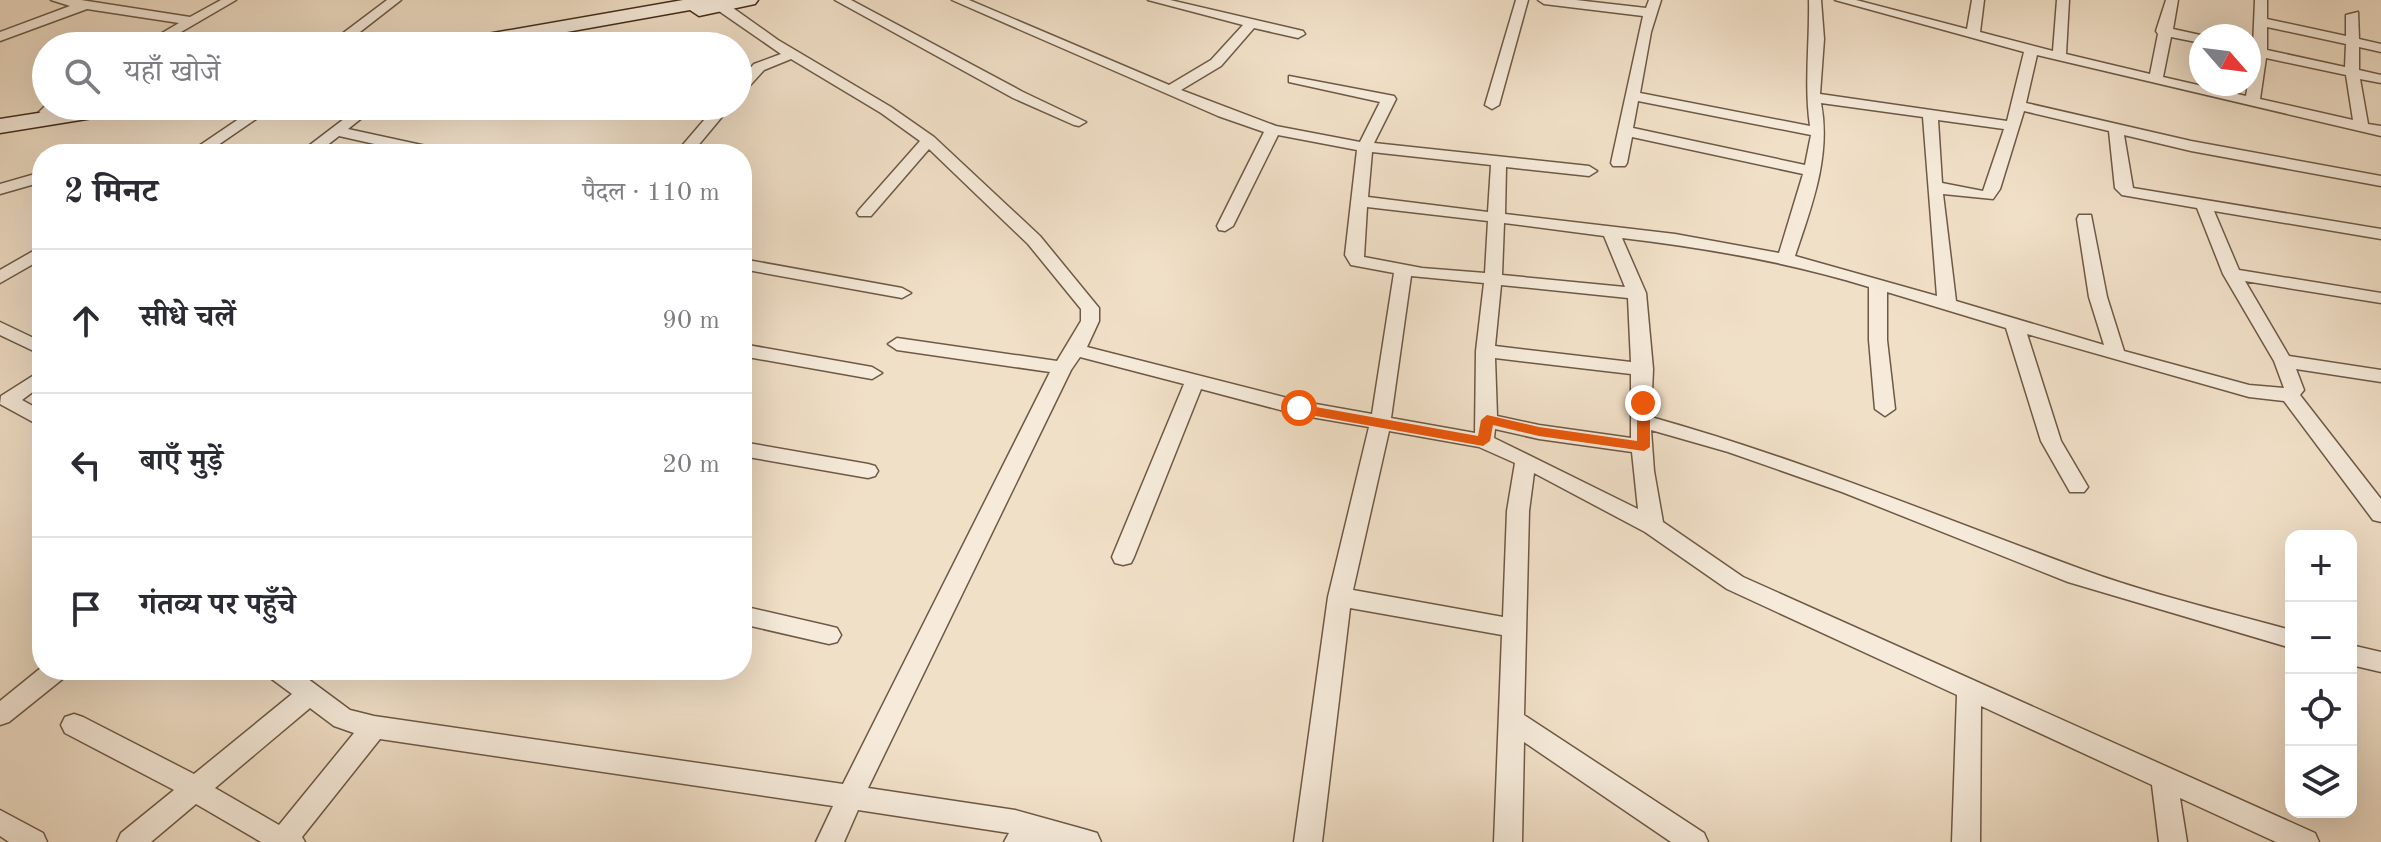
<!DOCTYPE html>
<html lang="hi">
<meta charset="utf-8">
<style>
body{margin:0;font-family:"Old Standard TT","Noto Serif Devanagari",serif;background:#f7f7f7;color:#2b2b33}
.controls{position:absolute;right:24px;bottom:24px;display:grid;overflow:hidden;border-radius:16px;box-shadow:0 8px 32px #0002}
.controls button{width:72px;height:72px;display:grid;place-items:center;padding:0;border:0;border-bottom:2px solid #e1e1e2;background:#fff;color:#2b2b33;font:40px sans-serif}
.compass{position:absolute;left:2189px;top:24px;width:72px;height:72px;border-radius:50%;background:#fff;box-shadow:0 8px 32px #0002;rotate:118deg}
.stop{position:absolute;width:24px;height:24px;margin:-18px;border:6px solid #ea580c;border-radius:50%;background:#fff}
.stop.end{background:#ea580c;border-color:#fff;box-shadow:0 2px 8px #0008}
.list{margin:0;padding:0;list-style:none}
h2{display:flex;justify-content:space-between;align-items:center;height:104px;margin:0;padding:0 32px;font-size:34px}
h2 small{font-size:26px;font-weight:400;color:#7c7c81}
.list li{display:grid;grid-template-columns:52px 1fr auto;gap:24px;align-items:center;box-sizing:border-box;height:144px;padding:0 32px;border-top:2px solid #e1e1e2}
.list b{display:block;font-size:30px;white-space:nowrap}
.list em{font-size:26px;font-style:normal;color:#7c7c81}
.icon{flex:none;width:44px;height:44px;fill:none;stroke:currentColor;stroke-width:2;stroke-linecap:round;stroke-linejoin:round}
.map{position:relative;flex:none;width:2381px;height:842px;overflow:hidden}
.search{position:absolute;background:#fff;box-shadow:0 8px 32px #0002;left:32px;top:32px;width:720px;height:88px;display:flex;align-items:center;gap:20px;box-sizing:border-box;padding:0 28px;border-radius:44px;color:#7c7c81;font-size:30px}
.panel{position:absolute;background:#fff;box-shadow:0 8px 32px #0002;left:32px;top:144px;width:720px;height:536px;border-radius:32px}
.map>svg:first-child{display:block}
</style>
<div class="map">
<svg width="2381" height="842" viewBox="0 0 2381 842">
<rect width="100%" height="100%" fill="#f1e0c8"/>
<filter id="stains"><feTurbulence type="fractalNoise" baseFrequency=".0025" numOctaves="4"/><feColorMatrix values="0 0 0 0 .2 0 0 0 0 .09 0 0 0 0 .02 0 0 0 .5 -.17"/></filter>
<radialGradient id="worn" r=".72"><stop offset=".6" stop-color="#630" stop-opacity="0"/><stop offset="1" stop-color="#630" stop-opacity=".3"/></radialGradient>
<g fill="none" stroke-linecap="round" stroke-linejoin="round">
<!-- street casing -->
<g stroke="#6e5946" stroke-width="3">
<path id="street" d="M51 0H81L190 17 221 0H236L157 46H140L179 23 87 9 0 41V32L70 6Z
M387 0H401L342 46H326Z
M835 0H851L1023 92 1086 122 1079 126 1074 125 1013 98Z
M952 0H969L1169 85 1211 60 1243 25 1148 0H1170L1303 31 1305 34 1298 38 1254 28 1221 66 1181 90 1276 126 1360 142 1380 102 1289 82V76L1394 96 1396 99 1374 143 1589 166 1597 171 1589 176 1506 167 1505 214 1675 234 1779 253 1803 174 1632 137 1627 163 1625 166H1613L1611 163 1643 16 1544 4 1538 0H1576L1646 8 1649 0H1661L1651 32 1640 93 1810 126C1804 84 1810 42 1809 0H1821L1824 39 1820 94 2007 121 2024 52 1835 0H1856L1967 29 1972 0H1984L1980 32 2053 51 2057 0H2069L2066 54 2150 74 2158 34 2156 31 2166 0H2178L2173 29 2205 36H2201V43L2171 37 2163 77 2246 96 2253 55 2249 54V46L2253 47 2255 0H2267V19L2346 36V15L2358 12 2359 39 2381 44V52L2359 47V70L2381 75V83L2360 79 2368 124 2381 126V136L2037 55 2026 103 2191 141 2381 176V186L2191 151 2124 135 2133 188 2381 229V239L2214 211 2239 270 2381 293V303L2245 281 2289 356 2381 370V382L2296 369 2304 390 2300 395 2381 499V522L2373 520 2284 401 2249 397 2027 334 2061 441 2088 487 2084 492H2070L2041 441 2006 328 1887 292V340L1895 409 1885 416 1875 409 1869 340V287C1789 262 1706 248 1622 238L1646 293 1653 369 1651 417C1798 458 1937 516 2081 569 2149 594 2221 611 2291 630V648L2068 582 1842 492 1728 452 1651 430 1654 471 1663 522 1743 577 2315 833 2319 842H2276L2180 798 2187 842H2159L2152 785 1981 706 1980 842H1952L1957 695 1727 589 1645 532 1534 473 1529 511 1524 715 1704 833 1708 842H1671L1524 742 1522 842H1494L1502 635 1350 608 1322 842H1294L1328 597 1369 427 1299 415 1201 389 1134 557 1131 563 1123 565 1115 563 1112 557 1184 384 1080 357 1071 370 868 788 1015 810 1087 830 1097 833 1101 842H1004L1009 833 858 810 844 842H816L833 806 380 739 302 837 305 842H261L196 804 151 842H117L121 833 174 790 65 733 61 725 65 717 74 714 83 717 194 774 292 694 269 677 266 670H296L350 710 374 716 843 784 1050 372 897 350 888 344 897 338 1057 361 1081 321V309L1028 244 929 149 871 216H859L857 213 859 210 920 141 881 113 791 59 764 70 743 93 738 94V81L754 64 781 54 716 9V3H726L778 40 891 107 934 137 1040 236 1099 308V321L1087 347 1299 401 1372 414 1394 273 1351 265 1345 255 1357 150 1278 135 1233 226 1225 231 1219 230 1217 226 1264 132 1218 116ZM2267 27 2346 44 2345 67 2267 50ZM2266 58 2346 75 2353 120 2260 99ZM1638 101 1811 135 1805 165 1633 128ZM1821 103 1923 117 1937 296 1795 256C1812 205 1831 156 1821 103ZM2024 111 2109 131 2115 188 2122 195 2197 208 2223 274 2274 361 2284 388 2249 385 2124 351 2107 297 2091 215H2079L2077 219 2089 297 2104 345 1956 301 1943 194 1993 199 2000 189ZM1938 120 2004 129 1983 191 1942 183ZM1372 152 1491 165 1488 212 1368 197ZM1367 207 1488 221 1485 273 1422 268 1364 257ZM1504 223 1604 236 1625 287 1502 275ZM1411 276 1484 283 1476 351 1475 433 1391 418ZM1501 285 1628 298 1631 362 1495 346ZM1495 358 1631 374V438L1539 425 1497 416ZM1495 429 1539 439 1632 452 1638 509 1494 438ZM1389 431 1479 447 1515 463 1507 511 1503 617 1353 590ZM310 708 334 726 354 733 279 825 215 788Z
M1516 0H1528L1499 105 1492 109 1485 105Z
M46 105V106H61L46 116 39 112Z
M258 106H275L205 154H187Z
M361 106H377L348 129 440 149 448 154H419L339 136 316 154H298Z
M716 106H731L691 154H675Z
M42 172V182L0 194V184Z
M42 246V259L0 283V270Z
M742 259 902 288 911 293 902 298 742 269Z
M0 322 42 342V355L0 335Z
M742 344 872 367 882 373 872 379 742 356Z
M42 370V385L22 400 42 411V427L0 404 1 396Z
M742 442 868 464 875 466 878 471 875 476 868 478 742 456Z
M742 606 829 626 837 628 841 635 837 642 829 644 742 624Z
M2351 645 2381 652V672L2351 665Z
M42 667V670H68L65 677 9 722 0 725V701Z
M0 810 43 833 47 842H9L0 836Z"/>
</g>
<!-- secondary casing -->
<g stroke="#432c1a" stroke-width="3">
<path id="secondary" d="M683 0H758L755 4 699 16 690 10 488 46H443L453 40Z
M83 106H135L124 113 0 133V119Z"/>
</g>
<!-- street -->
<use href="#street" fill="#f6ebdb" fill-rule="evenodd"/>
<!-- secondary -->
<use href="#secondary" fill="#f6ebdb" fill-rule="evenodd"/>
</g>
<!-- route -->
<path fill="#ea580c" d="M1643 399 1650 403V447L1644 451 1539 436 1493 425 1490 441 1483 446 1299 413 1293 408 1299 404 1478 436 1481 420 1487 415 1539 427 1637 441V403Z"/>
<rect width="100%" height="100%" filter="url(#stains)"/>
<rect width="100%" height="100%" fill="url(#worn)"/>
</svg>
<div class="controls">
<button>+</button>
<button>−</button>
<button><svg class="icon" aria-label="locate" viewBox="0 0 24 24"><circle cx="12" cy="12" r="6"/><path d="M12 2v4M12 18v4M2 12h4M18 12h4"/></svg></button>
<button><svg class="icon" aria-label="layers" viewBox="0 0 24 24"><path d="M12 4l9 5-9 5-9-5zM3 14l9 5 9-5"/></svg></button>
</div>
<svg class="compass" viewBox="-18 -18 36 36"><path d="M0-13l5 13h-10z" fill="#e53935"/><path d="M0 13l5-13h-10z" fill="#7c7c81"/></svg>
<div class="stop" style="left:1299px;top:408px"></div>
<div class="stop end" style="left:1643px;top:403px"></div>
<div class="search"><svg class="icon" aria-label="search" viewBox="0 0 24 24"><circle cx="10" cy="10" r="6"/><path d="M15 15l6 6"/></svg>यहाँ खोजें</div>
<section class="panel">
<h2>2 मिनट<small>पैदल · 110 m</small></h2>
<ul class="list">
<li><svg class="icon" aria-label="ahead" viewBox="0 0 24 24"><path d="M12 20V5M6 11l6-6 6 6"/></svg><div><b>सीधे चलें</b></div><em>90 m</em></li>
<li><svg class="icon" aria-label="left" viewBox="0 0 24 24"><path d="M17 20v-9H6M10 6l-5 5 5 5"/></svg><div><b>बाएँ मुड़ें</b></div><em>20 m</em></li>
<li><svg class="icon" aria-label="arrive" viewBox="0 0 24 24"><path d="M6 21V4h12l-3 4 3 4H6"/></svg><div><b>गंतव्य पर पहुँचे</b></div></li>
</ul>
</section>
</div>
